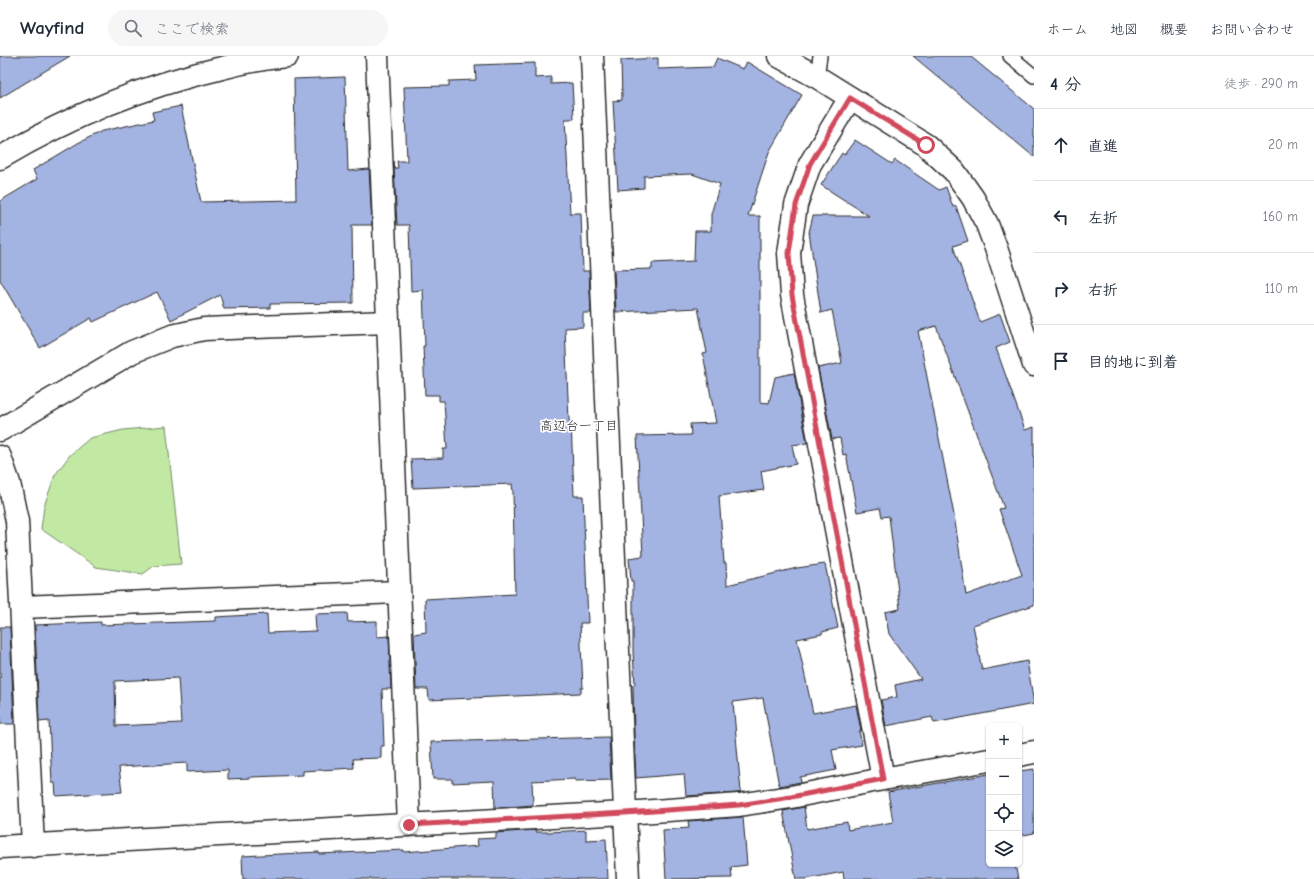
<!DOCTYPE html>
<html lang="ja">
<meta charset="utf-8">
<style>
body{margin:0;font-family:"Comic Neue","Klee One",sans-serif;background:#f6f6f7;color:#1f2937}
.controls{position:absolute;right:12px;bottom:12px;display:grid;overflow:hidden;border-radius:6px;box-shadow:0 1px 3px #0004}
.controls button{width:36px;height:36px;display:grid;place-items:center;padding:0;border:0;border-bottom:1px solid #e0e1e3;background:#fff;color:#1f2937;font:20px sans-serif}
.stop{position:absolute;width:12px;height:12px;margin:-9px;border:3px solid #d1495b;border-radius:50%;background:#fff}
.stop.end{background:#d1495b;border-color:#fff;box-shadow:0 1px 4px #0008}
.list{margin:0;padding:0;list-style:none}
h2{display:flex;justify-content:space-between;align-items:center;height:52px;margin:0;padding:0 16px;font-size:17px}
h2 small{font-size:13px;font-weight:400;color:#747a83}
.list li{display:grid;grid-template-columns:26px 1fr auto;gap:12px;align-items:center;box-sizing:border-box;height:72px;padding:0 16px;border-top:1px solid #e0e1e3}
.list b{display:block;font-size:15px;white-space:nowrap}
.list em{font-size:13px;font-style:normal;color:#747a83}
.icon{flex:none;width:22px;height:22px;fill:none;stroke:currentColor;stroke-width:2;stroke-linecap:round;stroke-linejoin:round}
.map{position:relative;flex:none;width:1034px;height:823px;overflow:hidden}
header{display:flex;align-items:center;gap:24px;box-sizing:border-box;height:56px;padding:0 20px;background:#fff;border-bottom:1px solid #e0e1e3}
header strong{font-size:19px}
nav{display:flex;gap:22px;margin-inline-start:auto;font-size:14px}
.search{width:280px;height:36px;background:#f6f6f7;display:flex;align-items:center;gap:10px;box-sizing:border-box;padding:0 14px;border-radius:22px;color:#747a83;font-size:15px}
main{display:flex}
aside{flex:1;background:#fff}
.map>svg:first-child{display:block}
</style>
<header>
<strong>Wayfind</strong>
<div class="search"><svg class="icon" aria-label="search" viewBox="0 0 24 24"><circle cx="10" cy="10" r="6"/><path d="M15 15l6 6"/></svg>ここで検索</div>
<nav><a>ホーム</a><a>地図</a><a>概要</a><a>お問い合わせ</a></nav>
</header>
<main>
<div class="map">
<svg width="1034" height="823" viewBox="0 0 1034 823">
<rect width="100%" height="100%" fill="#fff"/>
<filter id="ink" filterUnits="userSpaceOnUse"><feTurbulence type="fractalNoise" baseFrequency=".025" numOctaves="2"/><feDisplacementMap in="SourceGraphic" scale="8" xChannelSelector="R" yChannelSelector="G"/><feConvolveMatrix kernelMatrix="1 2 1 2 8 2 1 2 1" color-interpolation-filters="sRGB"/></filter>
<g filter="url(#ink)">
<!-- green -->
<path fill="#c2e9a3" stroke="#768a67" d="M166 370 181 508 154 510 143 518 96 511 41 473 44 450 55 419 70 399 90 382 123 374Z"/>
<!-- building -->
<path fill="#a3b3e2" stroke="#2b2b2b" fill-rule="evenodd" d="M0 0H70L0 42Z
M913 0H970L1034 53V101Z
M658 2V13L713 11 717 2 743 13 747 6 802 39 769 96 748 160H760V346L769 347 775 321 794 317 807 387 792 389 796 408 761 415 764 434 719 440 724 507H726L727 529 797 512 825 508 838 572 822 576V578L797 583 813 657 856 649 861 675H859L862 689 832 694 836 714 800 721 801 726 779 730 763 642 733 646 741 736 738 737 686 740 684 718 636 722 634 680 633 629 635 628 633 597V525H631L629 502 643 500 637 380 691 379 690 368 716 367 703 298 707 297 698 252 616 256 614 214 652 213V207L694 205 695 175H711V158L720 128 692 118 644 120V132L618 134 613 45 622 44 621 4Z
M535 7V22L551 21V28L572 27 574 63H565L570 157H581L583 215H589L591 257H583V271L565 272 569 365H571L574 440H583L588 567H580L583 632H581V637L429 644 428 633H416L414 578 426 576 425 543 515 538 513 436 512 428 413 432 411 403 443 402V393H447L444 345H439V339H425L423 290H425L423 234 411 235 409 169H397L394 112H398L397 105H407L404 31 449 30V25L476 24 475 9Z
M345 21 348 115 369 113 372 169H352L353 247 270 248V252L224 253 220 239 171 264 157 236 93 266 91 262 40 292 0 224V145L37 123 33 114 78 87 102 75 154 64 152 56 181 50 201 146 296 144 294 23Z
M855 84 892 108 895 104 939 134 946 131 953 151 956 150 968 185 953 190 980 266 1000 258 1010 286 996 292 1025 374 1034 371V549L973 569 982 614 1027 605 1034 648 934 667 932 661 886 670 881 644 897 641 895 629 921 623 889 578 885 556 900 553 889 460 882 461 880 452 857 456 846 398 843 399 840 382 832 383 818 312 842 307 832 254 821 257 809 176 813 160H869L821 129 842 97 844 99ZM936 270 1004 452 999 453 1022 519 966 539 954 459 918 275Z
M347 557 348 566 377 565V581L389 580 391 633H382L384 690H381V702L353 703 354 712 303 715V719L251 721V722L228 723V714L187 716V707L119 711 122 736 56 740 55 727H52L49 665 39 666 35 569 101 566V569L216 565V561L267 558 268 577 316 575 315 558ZM178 622 181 667 116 670 115 625Z
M0 571H10L14 668H0Z
M609 681 611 724 575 725V723L532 725 533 749 495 752 494 725 452 727V723H433L431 686Z
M1034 713V777L1019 780V715Z
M989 718V808H1015L1018 823H844L843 816 806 823H796L783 755 804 751 807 773 847 766 848 774 893 766 888 736Z
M743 761 747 809 731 811 732 822 666 823 663 774 689 772 688 765Z
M535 774V776H549L586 774V784L606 783 608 823H243L242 800 319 796V798L404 794V796L478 790 477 783 496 782V777Z"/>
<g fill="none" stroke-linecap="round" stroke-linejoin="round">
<!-- lane casing -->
<g stroke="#2b2b2b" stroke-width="16">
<path id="lane" d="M1010 0 1034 20
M817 21 820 0"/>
</g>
<!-- street casing -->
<g stroke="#2b2b2b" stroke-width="25">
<path id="street" d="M377 0 409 769
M592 0 628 823
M850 42 810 108 796 149 789 197 792 239 883 723
M0 374 132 296 172 280 204 273 388 266
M0 401 9 427 17 465 33 790
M21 551 399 536
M1019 699 1034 696
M0 791 625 757 739 749 791 741 883 723 989 704"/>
</g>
<!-- secondary casing -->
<g stroke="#2b2b2b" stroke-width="25">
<path id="secondary" d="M779 0 817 21 926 89 954 115 973 142 987 168 997 195 1034 309
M0 102C69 61 139 31 218 13 240 7 264 2 287 0"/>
</g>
<!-- lane -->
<use href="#lane" stroke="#fff" stroke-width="13"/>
<!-- street -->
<use href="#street" stroke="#fff" stroke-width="22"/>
<!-- secondary -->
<use href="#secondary" stroke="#fff" stroke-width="22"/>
</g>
</g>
<g fill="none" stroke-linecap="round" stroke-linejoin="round" filter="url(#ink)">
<!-- route -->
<path stroke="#d1495b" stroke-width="5" d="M409 769 625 757 739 749 791 741 883 723 792 239 789 197 796 149 810 108 850 42 926 89"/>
</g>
<g text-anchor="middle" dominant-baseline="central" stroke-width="3.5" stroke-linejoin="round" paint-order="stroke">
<!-- neighbourhood labels -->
<g font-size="13" fill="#2b2b2b" stroke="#fff">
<text x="579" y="369">高辺台一丁目</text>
</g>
</g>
</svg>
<div class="controls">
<button>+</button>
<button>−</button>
<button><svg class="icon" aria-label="locate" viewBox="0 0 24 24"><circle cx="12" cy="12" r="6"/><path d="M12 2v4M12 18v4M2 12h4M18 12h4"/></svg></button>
<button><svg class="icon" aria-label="layers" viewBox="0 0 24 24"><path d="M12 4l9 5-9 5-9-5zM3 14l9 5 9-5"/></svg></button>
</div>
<div class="stop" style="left:926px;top:89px"></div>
<div class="stop end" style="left:409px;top:769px"></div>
</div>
<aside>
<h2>4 分<small>徒歩 · 290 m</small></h2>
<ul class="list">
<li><svg class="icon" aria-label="ahead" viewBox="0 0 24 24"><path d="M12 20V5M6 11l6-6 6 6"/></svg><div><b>直進</b></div><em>20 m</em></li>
<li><svg class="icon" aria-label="left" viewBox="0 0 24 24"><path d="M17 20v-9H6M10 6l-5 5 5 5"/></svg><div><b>左折</b></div><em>160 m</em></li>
<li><svg class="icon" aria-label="right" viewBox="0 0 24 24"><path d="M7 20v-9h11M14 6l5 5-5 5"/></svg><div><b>右折</b></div><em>110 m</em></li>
<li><svg class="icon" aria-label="arrive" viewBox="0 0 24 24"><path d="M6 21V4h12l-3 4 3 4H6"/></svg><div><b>目的地に到着</b></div></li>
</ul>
</aside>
</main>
